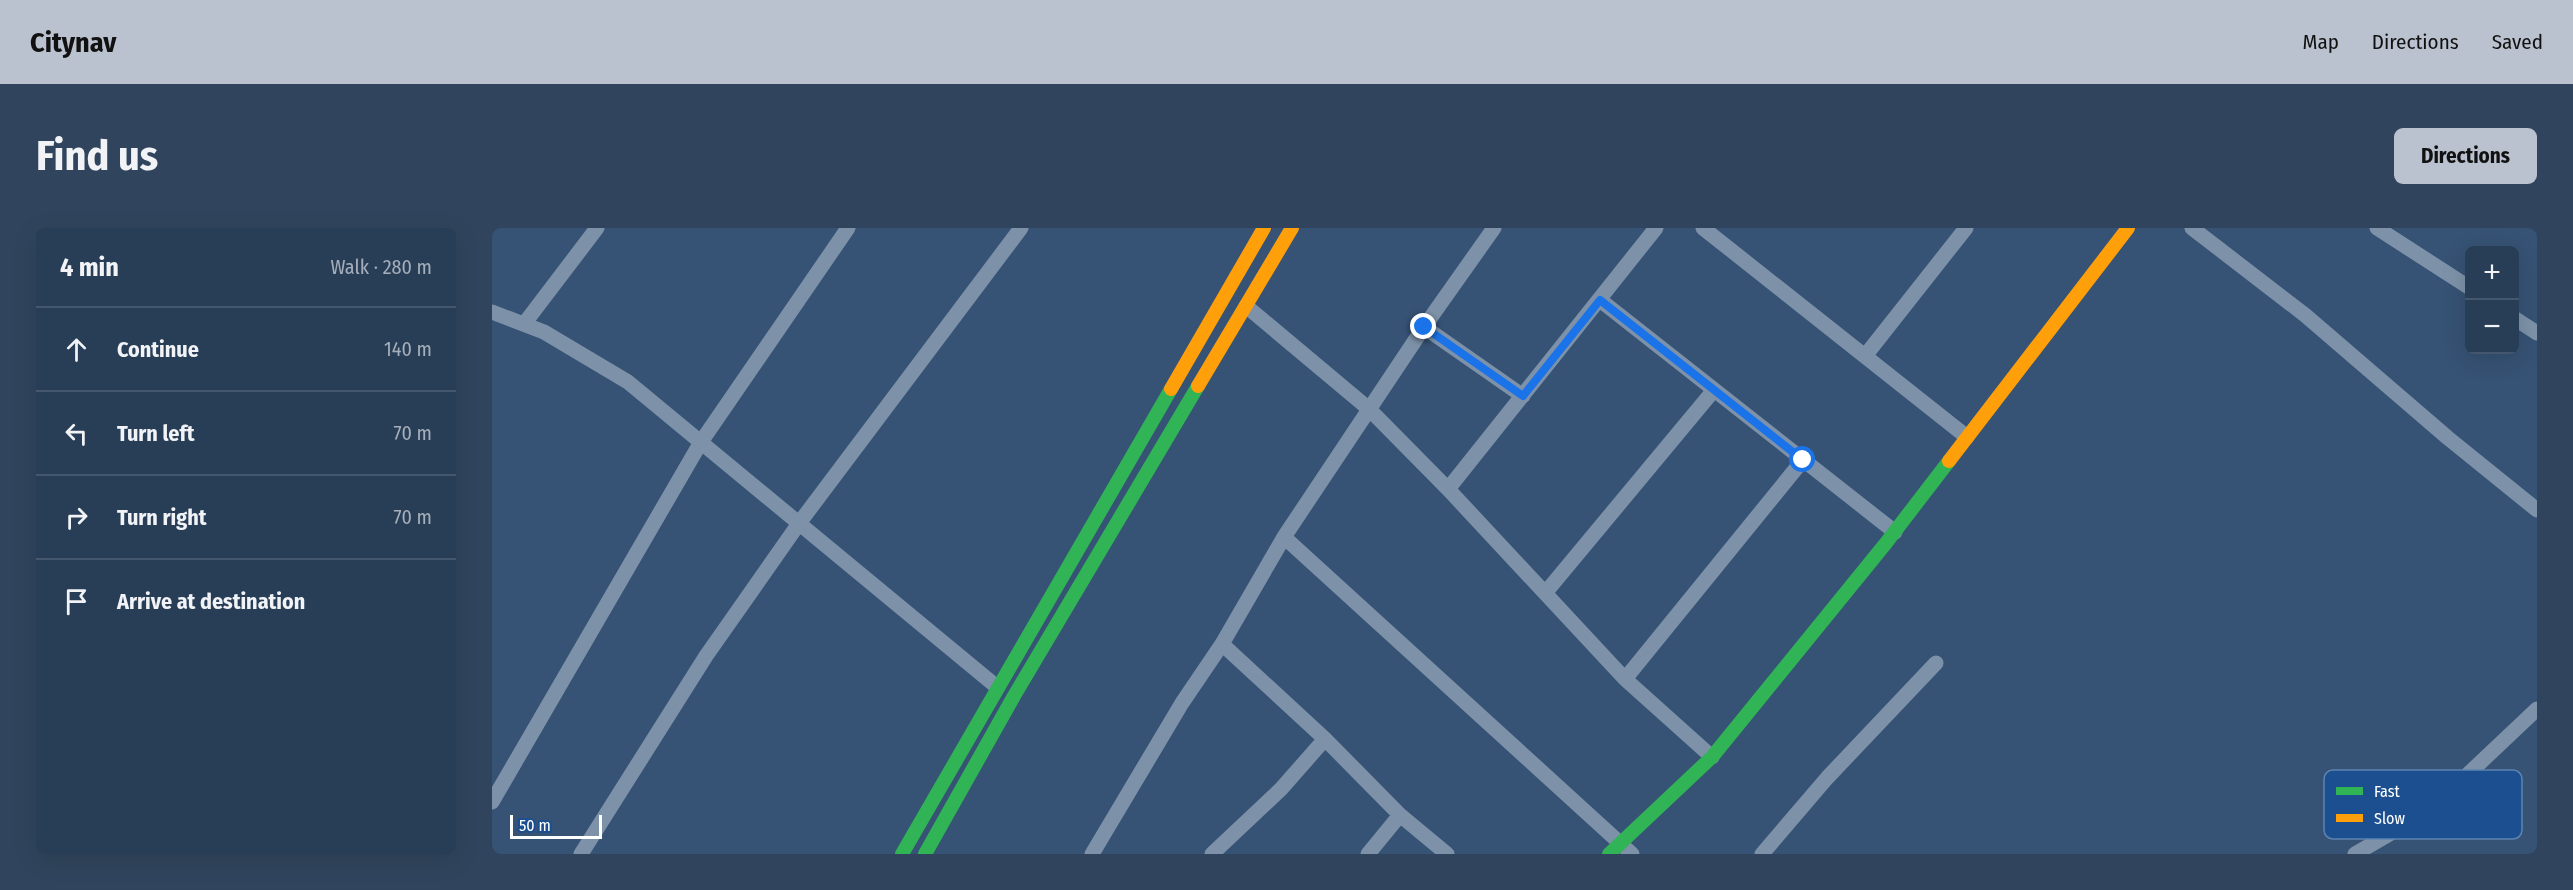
<!DOCTYPE html>
<meta charset="utf-8">
<style>
body{margin:0;font-family:"Fira Sans Condensed",sans-serif;background:#30455d;color:#f1f3f6}
.controls{position:absolute;right:18px;top:18px;display:grid;overflow:hidden;border-radius:9px;box-shadow:0 6px 24px #0002}
.controls button{width:54px;height:54px;display:grid;place-items:center;padding:0;border:0;border-bottom:2px solid #44576d;background:#283e57;color:#f1f3f6;font:30px sans-serif}
.scale{position:absolute;left:18px;bottom:15px;width:92px;box-sizing:border-box;padding-left:6px;border:3px solid #fff;border-top:0;font-size:16px;line-height:21px;white-space:nowrap;color:#fff;-webkit-text-stroke:4px #1b4f8f;paint-order:stroke}
.stop{position:absolute;width:18px;height:18px;margin:-14px;border:4px solid #1a73e8;border-radius:50%;background:#fff}
.stop.end{background:#1a73e8;border-color:#fff;box-shadow:0 2px 6px #0008}
.list{margin:0;padding:0;list-style:none}
h2{display:flex;justify-content:space-between;align-items:center;height:78px;margin:0;padding:0 24px;font-size:26px}
h2 small{font-size:20px;font-weight:400;color:#a5aeba}
.list li{display:grid;grid-template-columns:39px 1fr auto;gap:18px;align-items:center;box-sizing:border-box;height:84px;padding:0 24px;border-top:2px solid #44576d}
.list b{display:block;font-size:22px;white-space:nowrap}
.list em{font-size:20px;font-style:normal;color:#a5aeba}
.icon{flex:none;width:33px;height:33px;fill:none;stroke:currentColor;stroke-width:2;stroke-linecap:round;stroke-linejoin:round}
.map{position:relative;flex:none;width:2045px;height:626px;overflow:hidden;border-radius:9px}
header{display:flex;align-items:center;gap:36px;box-sizing:border-box;height:84px;padding:0 30px;background:#b9c2ce;color:#111}
header strong{font-size:28px}
nav{display:flex;gap:33px;margin-inline-start:auto;font-size:21px}
.intro{display:flex;align-items:center;justify-content:space-between;box-sizing:border-box;height:144px;padding:0 36px}
h1{margin:0;font-size:42px}
.button{padding:15px 27px;border-radius:9px;background:#b9c2ce;color:#111;font-size:21px;font-weight:700}
main{display:flex;gap:36px;padding:0 36px}
aside{flex:1;background:#283e57;border-radius:9px;box-shadow:0 6px 24px #0002}
.map>svg:first-child{display:block}
</style>
<header>
<strong>Citynav</strong>
<nav><a>Map</a><a>Directions</a><a>Saved</a></nav>
</header>
<div class="intro"><h1>Find us</h1><a class="button">Directions</a></div>
<main>
<aside>
<h2>4 min<small>Walk · 280 m</small></h2>
<ul class="list">
<li><svg class="icon" aria-label="ahead" viewBox="0 0 24 24"><path d="M12 20V5M6 11l6-6 6 6"/></svg><div><b>Continue</b></div><em>140 m</em></li>
<li><svg class="icon" aria-label="left" viewBox="0 0 24 24"><path d="M17 20v-9H6M10 6l-5 5 5 5"/></svg><div><b>Turn left</b></div><em>70 m</em></li>
<li><svg class="icon" aria-label="right" viewBox="0 0 24 24"><path d="M7 20v-9h11M14 6l5 5-5 5"/></svg><div><b>Turn right</b></div><em>70 m</em></li>
<li><svg class="icon" aria-label="arrive" viewBox="0 0 24 24"><path d="M6 21V4h12l-3 4 3 4H6"/></svg><div><b>Arrive at destination</b></div></li>
</ul>
</aside>
<div class="map">
<svg width="2045" height="626" viewBox="0 0 2045 626">
<rect width="100%" height="100%" fill="#365274"/>
<g fill="none" stroke-linecap="round" stroke-linejoin="round">
<!-- street -->
<path stroke="#7d92a8" stroke-width="15" d="M1211 0 1475 209
M1700 0 1813 87 1956 210 2045 282
M1885 0 1978 60
M1108 72 1403 304
M754 78 877 181 956 261 1133 451 1220 529
M0 84 52 104 136 154 505 459
M2022 90 2045 105
M32 96 105 0
M932 99 1031 168
M1373 128 1474 0
M956 261 1164 0
M792 309 1140 626
M1054 364 1222 162
M730 416 833 511 908 587 955 626
M1133 451 1311 232
M0 574 209 214 356 0
M89 626 214 428 308 294 529 0
M600 626 690 475 730 416 792 309 932 99 1002 0
M720 626 789 561 833 511
M876 626 908 587
M1270 626 1335 550 1444 435
M1863 626 1937 583 2045 481"/>
<!-- fast -->
<path stroke="#30b455" stroke-width="14" d="M410 626 679 161
M433 626 522 468 706 158
M1117 626 1220 529 1394 315 1457 233"/>
<!-- slow -->
<path stroke="#ff9f0a" stroke-width="14" d="M706 158 800 0
M679 161 772 0
M1457 233 1636 0"/>
</g>
<g fill="none" stroke-linecap="round" stroke-linejoin="round">
<!-- route -->
<path stroke="#1a73e8" stroke-width="8" d="M932 99 1031 168 1108 72 1311 232"/>
</g>
<!-- legend -->
<rect x="1832" y="542" width="198" height="69" rx="9" fill="#1b4f8f" stroke="#5f84b1" stroke-width="1.5"/>
<rect x="1844" y="559" width="27" height="8" fill="#30b455"/>
<rect x="1844" y="586" width="27" height="8" fill="#ff9f0a"/>
<g font-size="16" fill="#fff">
<text x="1882" y="569">Fast</text>
<text x="1882" y="596">Slow</text>
</g>
</svg>
<div class="controls">
<button>+</button>
<button>−</button>
</div>
<div class="scale">50 m</div>
<div class="stop" style="left:1311px;top:232px"></div>
<div class="stop end" style="left:932px;top:99px"></div>
</div>
</main>
